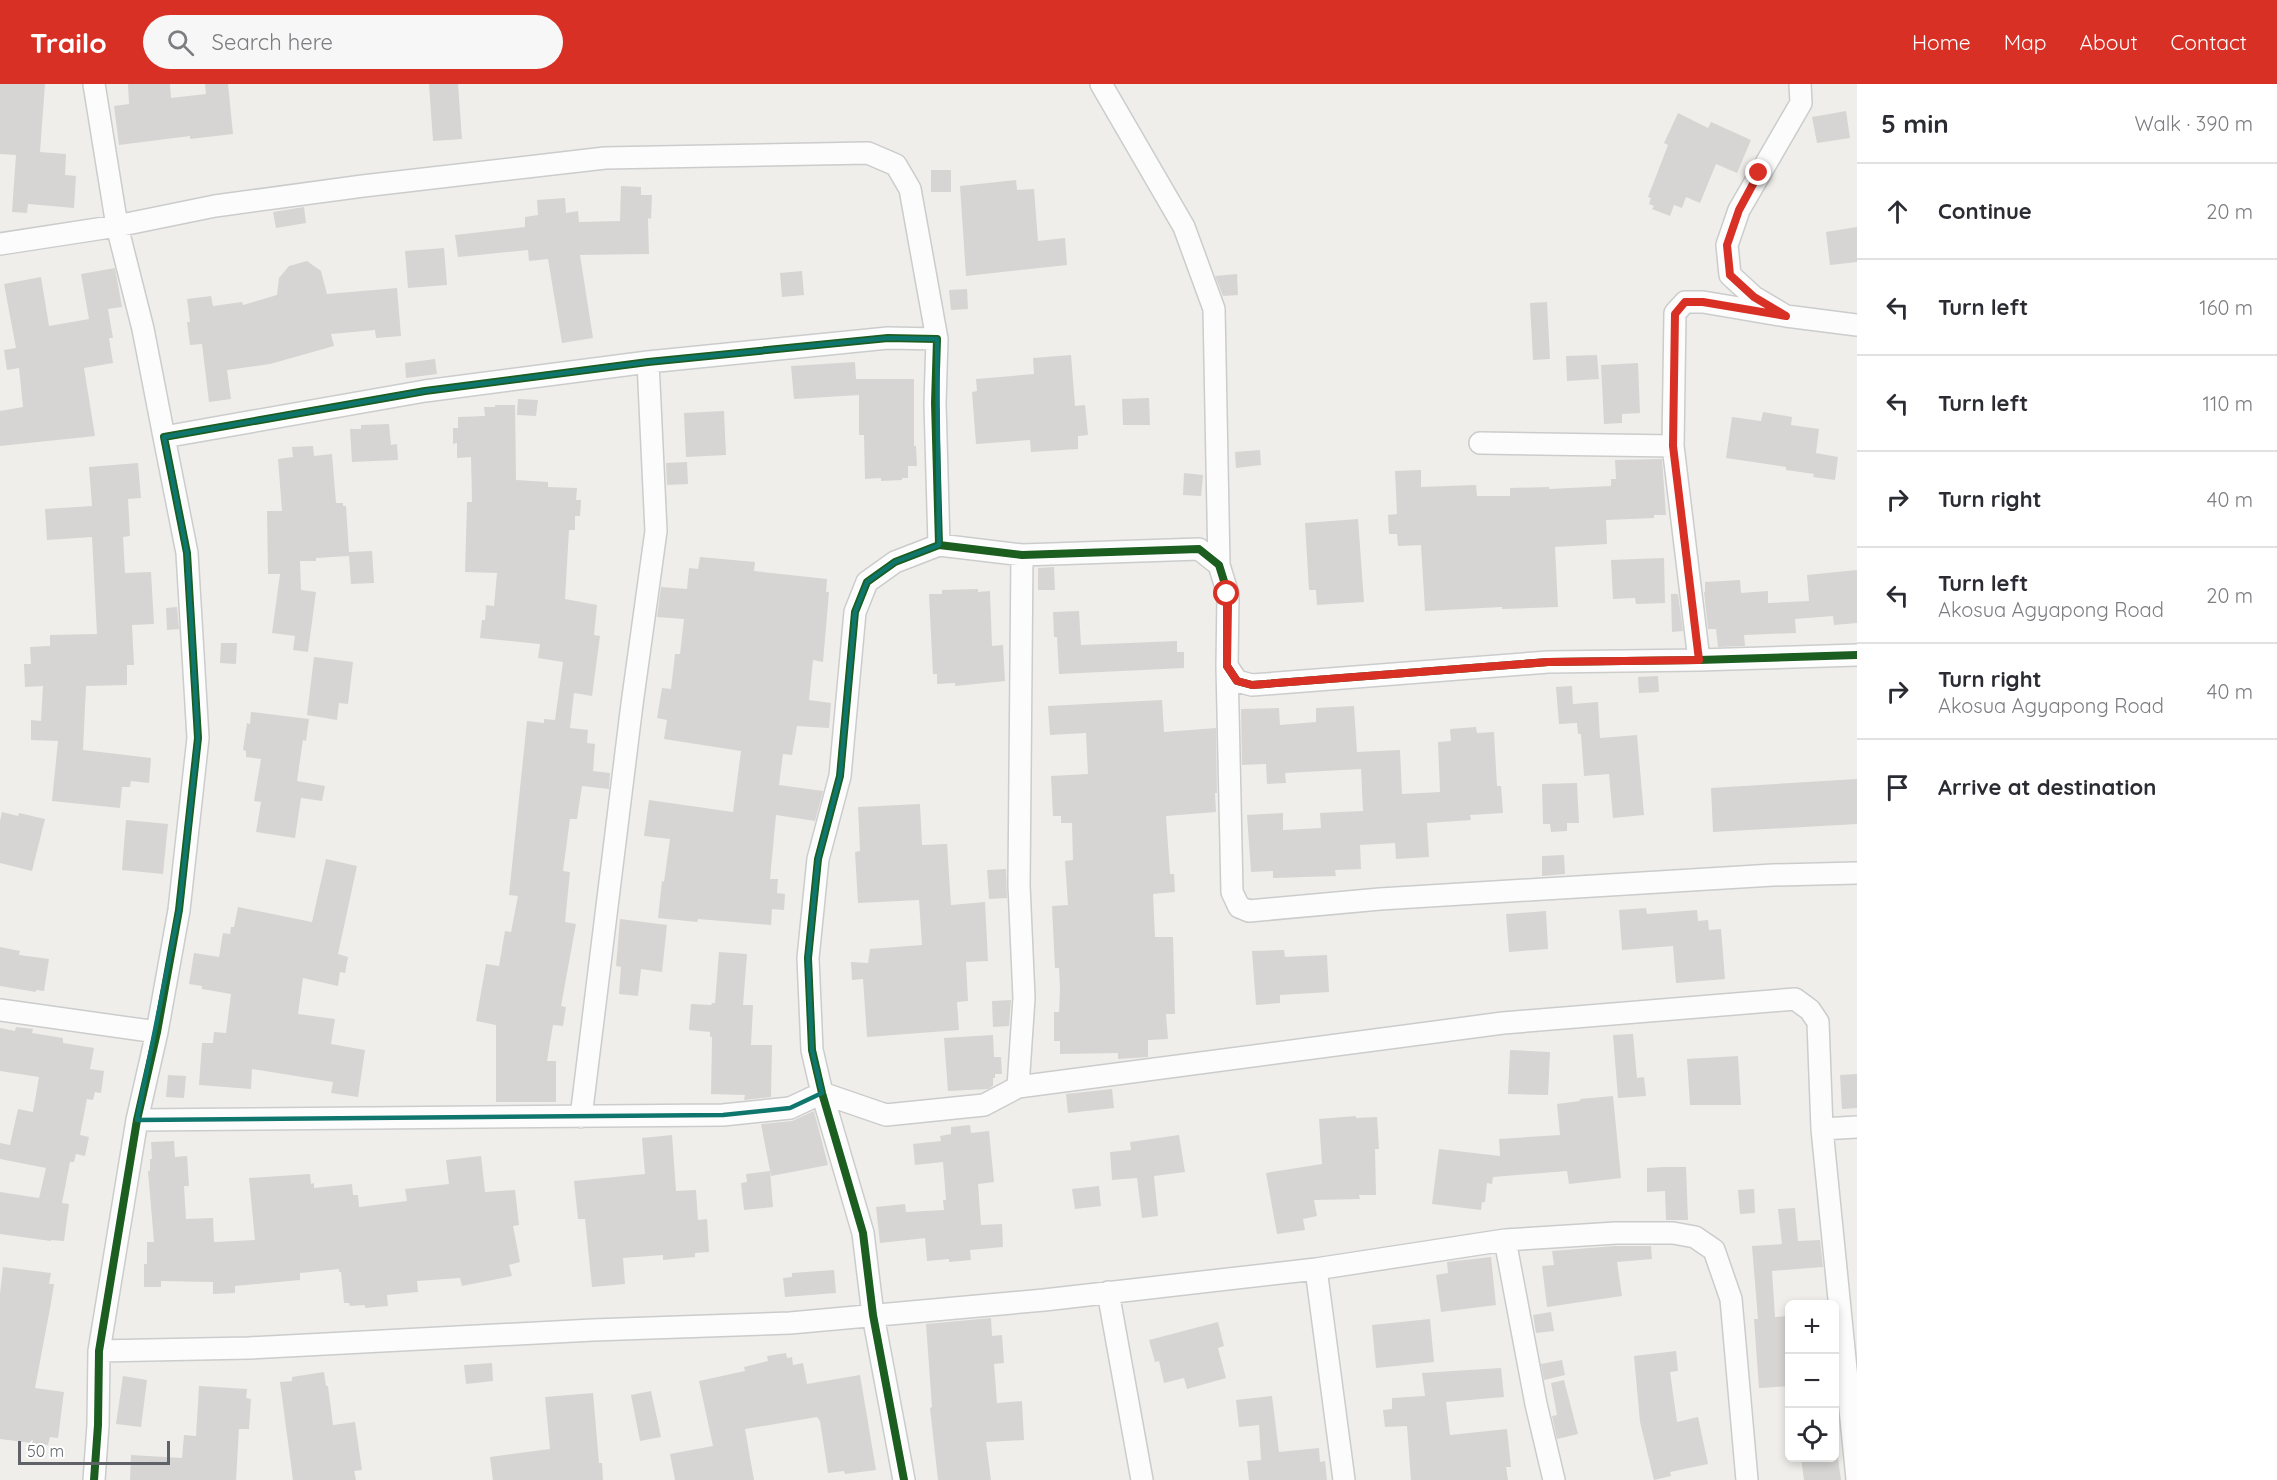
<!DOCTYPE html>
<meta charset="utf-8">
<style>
body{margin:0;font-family:Quicksand,sans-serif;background:#f7f7f7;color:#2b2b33}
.controls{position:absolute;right:18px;bottom:18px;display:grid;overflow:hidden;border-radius:9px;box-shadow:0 3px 9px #0003}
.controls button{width:54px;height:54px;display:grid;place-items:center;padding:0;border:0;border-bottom:2px solid #e1e1e2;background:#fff;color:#2b2b33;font:30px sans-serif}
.scale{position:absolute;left:18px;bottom:15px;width:152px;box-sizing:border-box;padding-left:6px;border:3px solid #5f6368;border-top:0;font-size:16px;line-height:21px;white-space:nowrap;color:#5f6368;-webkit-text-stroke:4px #fff;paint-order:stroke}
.stop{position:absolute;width:18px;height:18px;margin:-14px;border:4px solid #d93025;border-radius:50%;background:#fff}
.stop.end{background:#d93025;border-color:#fff;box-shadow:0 2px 6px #0008}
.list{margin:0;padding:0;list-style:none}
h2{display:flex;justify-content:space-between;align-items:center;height:78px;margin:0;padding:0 24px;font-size:26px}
h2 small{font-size:20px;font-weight:400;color:#7c7c81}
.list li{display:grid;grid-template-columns:39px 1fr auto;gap:18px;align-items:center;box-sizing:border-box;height:96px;padding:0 24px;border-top:2px solid #e1e1e2}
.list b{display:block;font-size:22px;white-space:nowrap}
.list p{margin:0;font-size:20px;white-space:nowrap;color:#7c7c81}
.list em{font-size:20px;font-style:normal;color:#7c7c81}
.icon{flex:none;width:33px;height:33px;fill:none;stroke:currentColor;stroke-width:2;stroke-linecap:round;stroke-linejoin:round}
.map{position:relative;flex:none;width:1857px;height:1396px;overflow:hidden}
header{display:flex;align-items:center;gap:36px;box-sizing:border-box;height:84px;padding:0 30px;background:#d93025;color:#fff}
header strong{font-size:28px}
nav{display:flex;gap:33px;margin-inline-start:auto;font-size:21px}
.search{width:420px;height:54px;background:#f7f7f7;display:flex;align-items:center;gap:15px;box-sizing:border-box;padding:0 21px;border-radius:33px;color:#7c7c81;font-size:22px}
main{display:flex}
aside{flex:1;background:#fff}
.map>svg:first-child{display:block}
</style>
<header>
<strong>Trailo</strong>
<div class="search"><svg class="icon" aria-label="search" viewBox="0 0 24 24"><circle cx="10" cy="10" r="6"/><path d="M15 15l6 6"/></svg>Search here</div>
<nav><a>Home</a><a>Map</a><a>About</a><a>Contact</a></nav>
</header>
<main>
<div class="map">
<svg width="1857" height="1396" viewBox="0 0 1857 1396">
<rect width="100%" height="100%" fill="#efeeea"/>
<!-- building -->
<path fill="#d6d5d3" d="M0 0H45L40 68 66 70 65 91 76 92 74 124 28 120 27 129 12 128 16 71 0 70Z
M128 0H170L171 14 206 10 205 0H228L233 50 190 55V52L119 61 114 22 129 20Z
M429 0H458L462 55 433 57Z
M1846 27 1850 54 1817 59 1812 33Z
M1678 29 1708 44 1711 38 1751 56 1737 89 1716 80 1700 119 1686 113 1682 124 1674 121 1670 132 1652 125 1654 122 1649 120 1651 114 1648 113 1668 61 1664 59Z
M931 86H951V108H931Z
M1016 96 1017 106 1034 105 1038 157 1065 154 1067 181 966 192 960 102Z
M621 102 641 103V111H652L651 135 648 134 649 170 580 171 593 254 562 259 548 175 529 177 528 166 458 173 455 151 525 143V133L538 131 537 116 565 114 566 129 578 127 579 138 620 137Z
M304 123 306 139 276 144 273 128Z
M1857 143V178L1830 181 1826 148Z
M444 164 447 201 408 204 405 167Z
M307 177 321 187 327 210 397 204 401 252 376 254 375 246 331 250 334 262 270 280 227 286 231 315 209 318 202 260 190 261 187 238H190L187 215 211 212 213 222 242 218 243 221 277 211 279 194 289 182Z
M115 184 122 223 108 225 113 254H109L113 279 84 284 95 352 0 362V327L23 323 19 284 7 286 4 266 16 264 4 200 41 193 49 242 89 235 81 190Z
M802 187 804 211 782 213 780 189Z
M1237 190 1238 211 1223 212 1215 192Z
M967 205 968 225 951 226 949 206Z
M1547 218 1550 275 1533 276 1530 219Z
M1071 271 1075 322 1085 321 1088 351 1078 352V365L1031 368 1030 356 976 360 972 308 977 307 976 295 1034 290 1033 274Z
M1597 271 1599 295 1567 297 1566 272Z
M435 275 437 290 406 294 405 279Z
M855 278 856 295H914V362H916L917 382H908V394H902V396L881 397V394L865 395 864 351H859V311L794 315 791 282Z
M1638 279 1640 329 1622 330V339L1604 340 1601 281Z
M1149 314 1150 341H1123L1122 315Z
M518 315 538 316 536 332 517 331Z
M495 321H515L516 396 548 398V403L577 404 576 416H581L580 432H575V446H569L565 515 597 521 594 551 600 552 592 612 574 609 570 644 588 646 587 659 595 660 593 687 610 689 609 705 582 702 577 735H570L563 787 570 788 565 838 576 840 561 922 566 923 563 942 553 941 547 977H556V1018H496V941L476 937 486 880 499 882 505 847 511 848 518 812 509 811 527 637 544 639V635L555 636 563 578 538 574 540 560 480 554 482 536H485L486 521 494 522 497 489 465 488 467 418H472L471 373 457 374V359L453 360V344H458V333L485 332 484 323H495Z
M724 327 726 371 686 373 684 329Z
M1763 328 1792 333 1791 341 1819 345 1816 369 1838 373 1835 396 1813 393 1814 390 1786 386V383L1726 374 1732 333 1761 337Z
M389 340 391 361 397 360 398 376 352 378 350 345H361V341Z
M313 362 314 372 332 370 336 419H343V422H346L349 468 372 467 374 499 351 500 349 472 316 474V477H300L301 506 316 508 308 568 293 566 295 552 272 549 280 490H268L267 427H282L278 375 293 373 292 363Z
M1260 366 1261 381 1236 384 1235 368Z
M1662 375 1666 431H1654V434L1606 436 1607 460 1555 463 1558 523 1502 525V523L1425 527 1421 461 1398 462 1397 450H1389L1388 431 1397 430 1395 387 1421 386V403L1476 401 1477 412H1510V404L1549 403V405L1611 402V395H1616L1615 376Z
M687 378 688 400 667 401 666 379Z
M138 379 141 414 128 415 130 452 123 453 125 489 151 488 154 540 132 541 134 581H127V601L86 602 83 666 151 674 149 699 131 697 130 703H122L120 724 52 717 58 657 31 656V636L41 637 43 602 25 603 24 580H31L30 563 50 562V551L97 550 92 453 47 456 45 425 92 422 89 383Z
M1184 389 1203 391 1201 412 1183 411Z
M1358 435 1364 518 1317 521 1316 506H1309L1305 439Z
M700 473 755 478 754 487 827 495 826 508H829L823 578 813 576 809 616 831 619 829 644 797 642 792 671 783 670 779 701 823 707 815 737 776 731 770 795H778L777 809 785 810 784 826 772 825 771 841 698 835 697 838 658 834 662 797 664 798 670 755 644 752 649 716 733 728 741 667 664 655 667 636 657 634 662 604 671 605 675 570H680L684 535 657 533 661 503 687 505 689 484 698 485Z
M1664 474 1665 519 1636 520 1635 514 1613 515 1611 476Z
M1054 483 1055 506H1038V484Z
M1857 486V539L1834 541 1833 532 1795 535 1796 549 1744 551 1745 562 1718 563 1716 545H1708L1704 508H1705V498L1740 496 1741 509 1768 507V519L1809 517 1807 491Z
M978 505V508L990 507 992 562 1003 561 1005 597 955 602V599L937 600V590H933L929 510H942V506Z
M1671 510H1678L1683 547 1672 548Z
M177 523 179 545 167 546 166 524Z
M1079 527 1081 561 1177 557V568H1184V584L1059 590 1057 553H1054L1053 528Z
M221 559H237L236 580 220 579Z
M314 573 353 578 348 620 339 619 337 636 307 631Z
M1658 592 1659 608 1639 609 1638 593Z
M1572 602 1573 620 1598 618 1600 654 1637 651 1644 731 1613 734 1609 690 1584 692 1581 650H1578L1577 639 1559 640 1556 603Z
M1162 616 1164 648 1216 644 1217 709H1215L1216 728 1166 732 1170 790H1174L1175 808 1153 810 1155 853H1173L1175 930H1166L1168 955 1148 956V973L1118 975V969L1060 970V957H1054V928H1059L1060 905 1059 884H1055L1052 822 1068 821 1065 777 1073 776 1072 739H1061V732H1053L1051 692 1088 690 1086 649 1050 651 1048 622Z
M1354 622 1357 668 1400 666 1402 710 1440 708 1438 658 1451 657 1450 645 1476 643 1477 649 1494 648 1497 702H1501L1503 729 1470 731 1471 736 1427 739 1429 773 1396 775 1395 759 1360 761 1361 785 1335 786 1336 792 1273 794V787L1251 788 1247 731 1283 729V746L1321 744 1320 729 1363 727 1361 685 1285 689 1286 699 1267 700 1266 680 1242 681 1241 625 1279 624 1280 641 1316 638V624Z
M251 628 309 635 306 657 303 656 297 697 325 702 322 717 301 714 295 754 256 748 261 718 254 717 261 675 246 673V667L243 666 247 639 250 640Z
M1857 695V740L1713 748 1711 704Z
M1577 699 1579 739H1567V747L1551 748 1550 740H1543L1542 700Z
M920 720 922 761 947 760 951 821 985 818 988 877 966 878 968 917 957 918 959 946 867 953 863 895 852 896 851 878 868 879 870 865 922 861 919 816 858 819 855 768 860 767 858 723Z
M2 728 18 732 19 729 45 735 32 787 0 779V737Z
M126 736 168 740 163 790 122 786Z
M1564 771 1565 790 1542 792V772Z
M326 775 357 782 338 870 348 873 345 889 340 888 338 902 303 894 298 930 335 935 331 960 365 966 358 1013 331 1009 333 998 252 985 251 1005 199 1001 202 959H213L214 948 226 949 231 910 202 905V902L189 900 194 869 219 873 223 849 230 850 231 843H234L238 823 312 838Z
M1006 785 1007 814 989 815 987 786Z
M1646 824 1647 830 1697 826 1698 837 1708 836 1709 846 1721 845 1725 895 1676 899 1673 862 1622 866 1619 826Z
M1546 827 1548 865 1509 868 1506 830Z
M620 835 667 841 662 888 641 885 638 912 619 910 621 883 616 882Z
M0 863 20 867 19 871 49 875 44 907 36 906V908L0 902Z
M1284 866 1285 873 1327 871 1329 908 1280 911V919L1256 921 1252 867Z
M719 868 747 870 743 921H753L751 961H772L771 1013 744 1016 745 1011 711 1010 712 953H710V948L689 946 691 920 711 921 712 919H715Z
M1011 916 1009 942 993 943 992 917Z
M16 943 33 945 32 949 63 954V959L94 964 90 985 104 987 101 1009 95 1008 93 1016 87 1015 80 1051 89 1053 85 1072 76 1070 74 1078H70L62 1119 69 1120 64 1157 51 1156V1157L0 1150V1108L39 1114 46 1084 0 1075V1059L10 1061 18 1025 33 1028 39 993 0 987V944L15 947Z
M1633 950 1637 994 1644 993 1646 1012 1618 1014 1613 951Z
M993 951 994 973H1001L1002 990H995V994H993V1002L988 1005 948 1007 944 954Z
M1510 966 1550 968 1548 1011 1508 1010Z
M1738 972 1741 1021H1690L1687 975Z
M1857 990V1024L1842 1025 1840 991Z
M168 991 186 992 184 1014 166 1013Z
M1112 1005 1114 1024 1068 1029 1066 1010Z
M1613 1012 1621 1094 1569 1100 1567 1087 1493 1093 1492 1100 1487 1099 1485 1118H1482L1481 1126 1432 1120 1439 1065 1500 1072 1499 1055 1560 1051 1557 1020 1580 1017V1015Z
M814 1027 828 1081 771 1092 761 1040 792 1037Z
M1356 1032V1034L1377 1033 1379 1065H1375L1376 1111H1359L1360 1115 1314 1116 1317 1132 1303 1135 1305 1146 1277 1150 1266 1089 1322 1080 1319 1035Z
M970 1041 971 1049 989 1047 994 1098 978 1100 981 1141 1002 1140 1003 1163 970 1166 971 1176 949 1178V1175L927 1177 925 1154 880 1159 876 1123 905 1120 906 1128 944 1126 943 1116H946L943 1078 915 1081 913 1060 941 1057 940 1052 951 1050V1043Z
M672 1051 676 1107 696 1106 698 1136 707 1135 709 1168 695 1169V1173L663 1176V1171L623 1174 625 1200 592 1203 585 1135H578L574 1097 645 1090 642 1054Z
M1179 1051 1185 1088 1154 1092 1158 1132 1142 1134 1137 1094 1112 1096 1110 1068 1131 1066 1130 1058Z
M174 1057 175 1073 187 1072 189 1102H184L186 1135 213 1134 214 1158 255 1156 249 1094 310 1090 311 1100 314 1099V1104L352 1100 353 1111H358L359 1123 407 1117 405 1105 449 1100 446 1076 481 1072 485 1108 515 1106 519 1141 513 1142 520 1178 509 1181 512 1192 462 1202 460 1194 417 1197 418 1208 387 1211 388 1222 365 1224V1221L350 1222 349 1219H344L341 1188H339V1185L300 1189V1196L235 1202V1209L213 1210V1198L161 1197V1203H144V1180H147V1158H154L148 1087H150V1075H152L151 1058Z
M1664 1083H1686L1688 1136H1666L1665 1107 1647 1108V1084Z
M770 1087 773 1123 744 1126 741 1099 747 1098 746 1090Z
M1099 1102 1101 1122 1075 1125 1072 1105Z
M1754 1105 1755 1129 1740 1130 1738 1106Z
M1795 1124 1798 1157 1820 1156 1823 1183 1772 1187 1775 1233 1790 1232V1302L1759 1304 1754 1235H1758L1752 1162 1782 1160 1778 1125Z
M1615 1162H1651L1652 1175 1617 1178 1622 1212 1547 1223 1542 1182 1554 1181 1552 1167Z
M1491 1173 1496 1221 1441 1228 1436 1191 1448 1189 1447 1178Z
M3 1183 51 1189 49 1200H54L51 1219 35 1304 64 1308 58 1354 50 1353 48 1361 0 1355V1210Z
M834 1186 836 1209 785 1213 783 1194 792 1193V1189Z
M1551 1228 1554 1247 1536 1249 1533 1231Z
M991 1234 992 1252 1002 1251 1004 1279 994 1280 997 1319 1022 1317 1024 1356 986 1358 991 1396H938L930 1324 932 1323 926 1240Z
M1430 1235 1434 1278 1376 1284 1372 1241Z
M1218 1238 1224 1262 1218 1264 1226 1294 1187 1305 1184 1294 1164 1299 1159 1277 1155 1278 1149 1256Z
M1676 1267 1678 1287 1670 1288 1677 1338 1698 1333 1708 1380 1670 1388 1671 1392 1654 1396 1640 1338 1634 1272Z
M786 1269 787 1274 792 1273 793 1281 803 1279 807 1300 860 1291 876 1386 845 1390 844 1387 828 1389 820 1337 817 1333 745 1345 754 1396H675L670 1370 713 1362 699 1297 745 1287 744 1283 768 1277 767 1272Z
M1562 1276 1565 1291 1544 1296 1541 1280Z
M492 1279 493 1297 466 1300 464 1281Z
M1501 1284 1504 1313 1446 1318 1450 1351 1507 1345 1511 1383H1506L1508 1396H1411L1407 1342 1385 1343 1383 1326 1392 1325V1314L1425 1312 1422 1289Z
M324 1288 326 1302H328L333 1341 355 1338 362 1386 354 1387 356 1396H293L280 1298 292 1297V1293Z
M123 1292 147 1296 141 1343 116 1340Z
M1564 1296 1578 1350 1557 1355 1552 1332 1557 1331 1551 1299Z
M199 1302 247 1305 246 1314 251 1315 249 1345H239L236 1396H130L131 1371 182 1374 184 1351 196 1352Z
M651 1307 661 1353 640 1357 631 1311Z
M593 1309 599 1379H602L603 1396H493L490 1373 550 1365 545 1313Z
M1272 1312 1279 1368 1319 1364 1320 1378 1325 1377 1327 1396H1249L1247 1377 1261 1376 1259 1341 1239 1343 1236 1316Z
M1801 1374H1838L1841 1396H1804Z"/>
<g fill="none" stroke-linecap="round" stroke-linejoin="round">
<!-- minor casing -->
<g stroke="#cbcccc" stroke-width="24">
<path id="minor" d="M94 0 117 142 143 245 164 353
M1101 0 1184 143 1214 225 1219 481
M1800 0 1801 19 1739 126 1727 161 1730 191 1754 213 1786 232 1857 241
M0 160 117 142 215 122 363 102 605 74 868 69 896 81 910 105 937 255
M1480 359 1673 362
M1699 576 1673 362 1675 229 1685 218H1703L1786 232
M1227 582 1232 808 1239 823 1249 827 1380 815 1773 791 1857 789
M0 926 157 948
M1018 1003 1503 939 1795 915 1810 926 1818 938 1822 1045 1857 1395
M581 1033 632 620 656 447 648 278
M137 1036 723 1031 790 1024 822 1009 886 1031 984 1021 1018 1003 1024 914 1019 801 1022 471
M1822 1045 1857 1043
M1505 1156 1536 1320 1554 1396
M1316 1185 1344 1396
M1108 1208 1142 1396
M99 1267 249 1264 593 1246 790 1239 1044 1216 1316 1185 1505 1156 1616 1149H1673L1695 1153 1714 1166 1731 1215 1747 1396
M94 1396 98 1341 99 1267 137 1036 157 948 179 826 198 654 187 469 164 353 425 307 648 278 888 254 937 255 935 319 939 461
M904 1396 873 1231 863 1149 822 1009 812 966 808 874 818 775 840 692 855 528 867 498 895 478 939 461 1022 471 1199 465 1219 481 1228 510 1227 582 1237 597 1252 601 1548 578 1699 576 1857 571"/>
</g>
<!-- minor -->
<use href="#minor" stroke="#fdfcfc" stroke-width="21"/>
<!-- cycleway casing -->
<g stroke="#fff" stroke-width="11">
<path id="cycleway" d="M94 1396 98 1341 99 1267 137 1036 157 948 179 826 198 654 187 469 164 353 425 307 648 278 888 254 937 255 935 319 939 461
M904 1396 873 1231 863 1149 822 1009 812 966 808 874 818 775 840 692 855 528 867 498 895 478 939 461 1022 471 1199 465 1219 481 1228 510 1227 582 1237 597 1252 601 1548 578 1699 576 1857 571"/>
</g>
<!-- cycleway -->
<use href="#cycleway" stroke="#1b5e20" stroke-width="8"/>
</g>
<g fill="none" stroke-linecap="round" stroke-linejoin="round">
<!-- route -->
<path stroke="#d93025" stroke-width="8" d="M1227 510V582L1237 597 1252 601 1548 578 1699 576 1673 362 1675 230 1685 218H1703L1786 232 1754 213 1730 191 1727 161 1739 126 1759 89"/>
</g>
<!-- marked area -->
<path fill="none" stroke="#0f766e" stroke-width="4.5" stroke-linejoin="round" d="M888 254 937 255 939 461 895 478 867 498 855 528 840 692 818 775 808 874 812 966 822 1009 790 1024 723 1031 137 1036 179 826 198 654 187 469 164 353 425 307 648 278Z"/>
</svg>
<div class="controls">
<button>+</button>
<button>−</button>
<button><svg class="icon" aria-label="locate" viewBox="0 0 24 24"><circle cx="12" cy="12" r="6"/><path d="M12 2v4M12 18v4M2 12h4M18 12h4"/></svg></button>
</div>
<div class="scale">50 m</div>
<div class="stop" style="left:1227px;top:510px"></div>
<div class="stop end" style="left:1759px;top:89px"></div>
</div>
<aside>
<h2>5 min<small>Walk · 390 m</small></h2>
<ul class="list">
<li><svg class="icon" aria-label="ahead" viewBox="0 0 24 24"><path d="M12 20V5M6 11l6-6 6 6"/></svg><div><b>Continue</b></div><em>20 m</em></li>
<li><svg class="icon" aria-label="left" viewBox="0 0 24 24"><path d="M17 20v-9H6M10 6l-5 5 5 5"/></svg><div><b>Turn left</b></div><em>160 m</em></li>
<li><svg class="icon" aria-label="left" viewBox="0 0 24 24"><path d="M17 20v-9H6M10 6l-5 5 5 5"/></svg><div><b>Turn left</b></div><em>110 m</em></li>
<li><svg class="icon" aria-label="right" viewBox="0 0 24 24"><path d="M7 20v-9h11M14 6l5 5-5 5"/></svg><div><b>Turn right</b></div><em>40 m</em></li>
<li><svg class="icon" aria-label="left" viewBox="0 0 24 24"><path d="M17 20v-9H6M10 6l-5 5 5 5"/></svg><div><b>Turn left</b><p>Akosua Agyapong Road</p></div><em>20 m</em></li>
<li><svg class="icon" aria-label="right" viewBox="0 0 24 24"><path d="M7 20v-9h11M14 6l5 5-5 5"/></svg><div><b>Turn right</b><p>Akosua Agyapong Road</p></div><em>40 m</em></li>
<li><svg class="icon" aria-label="arrive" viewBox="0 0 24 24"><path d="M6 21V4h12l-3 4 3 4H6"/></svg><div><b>Arrive at destination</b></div></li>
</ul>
</aside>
</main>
